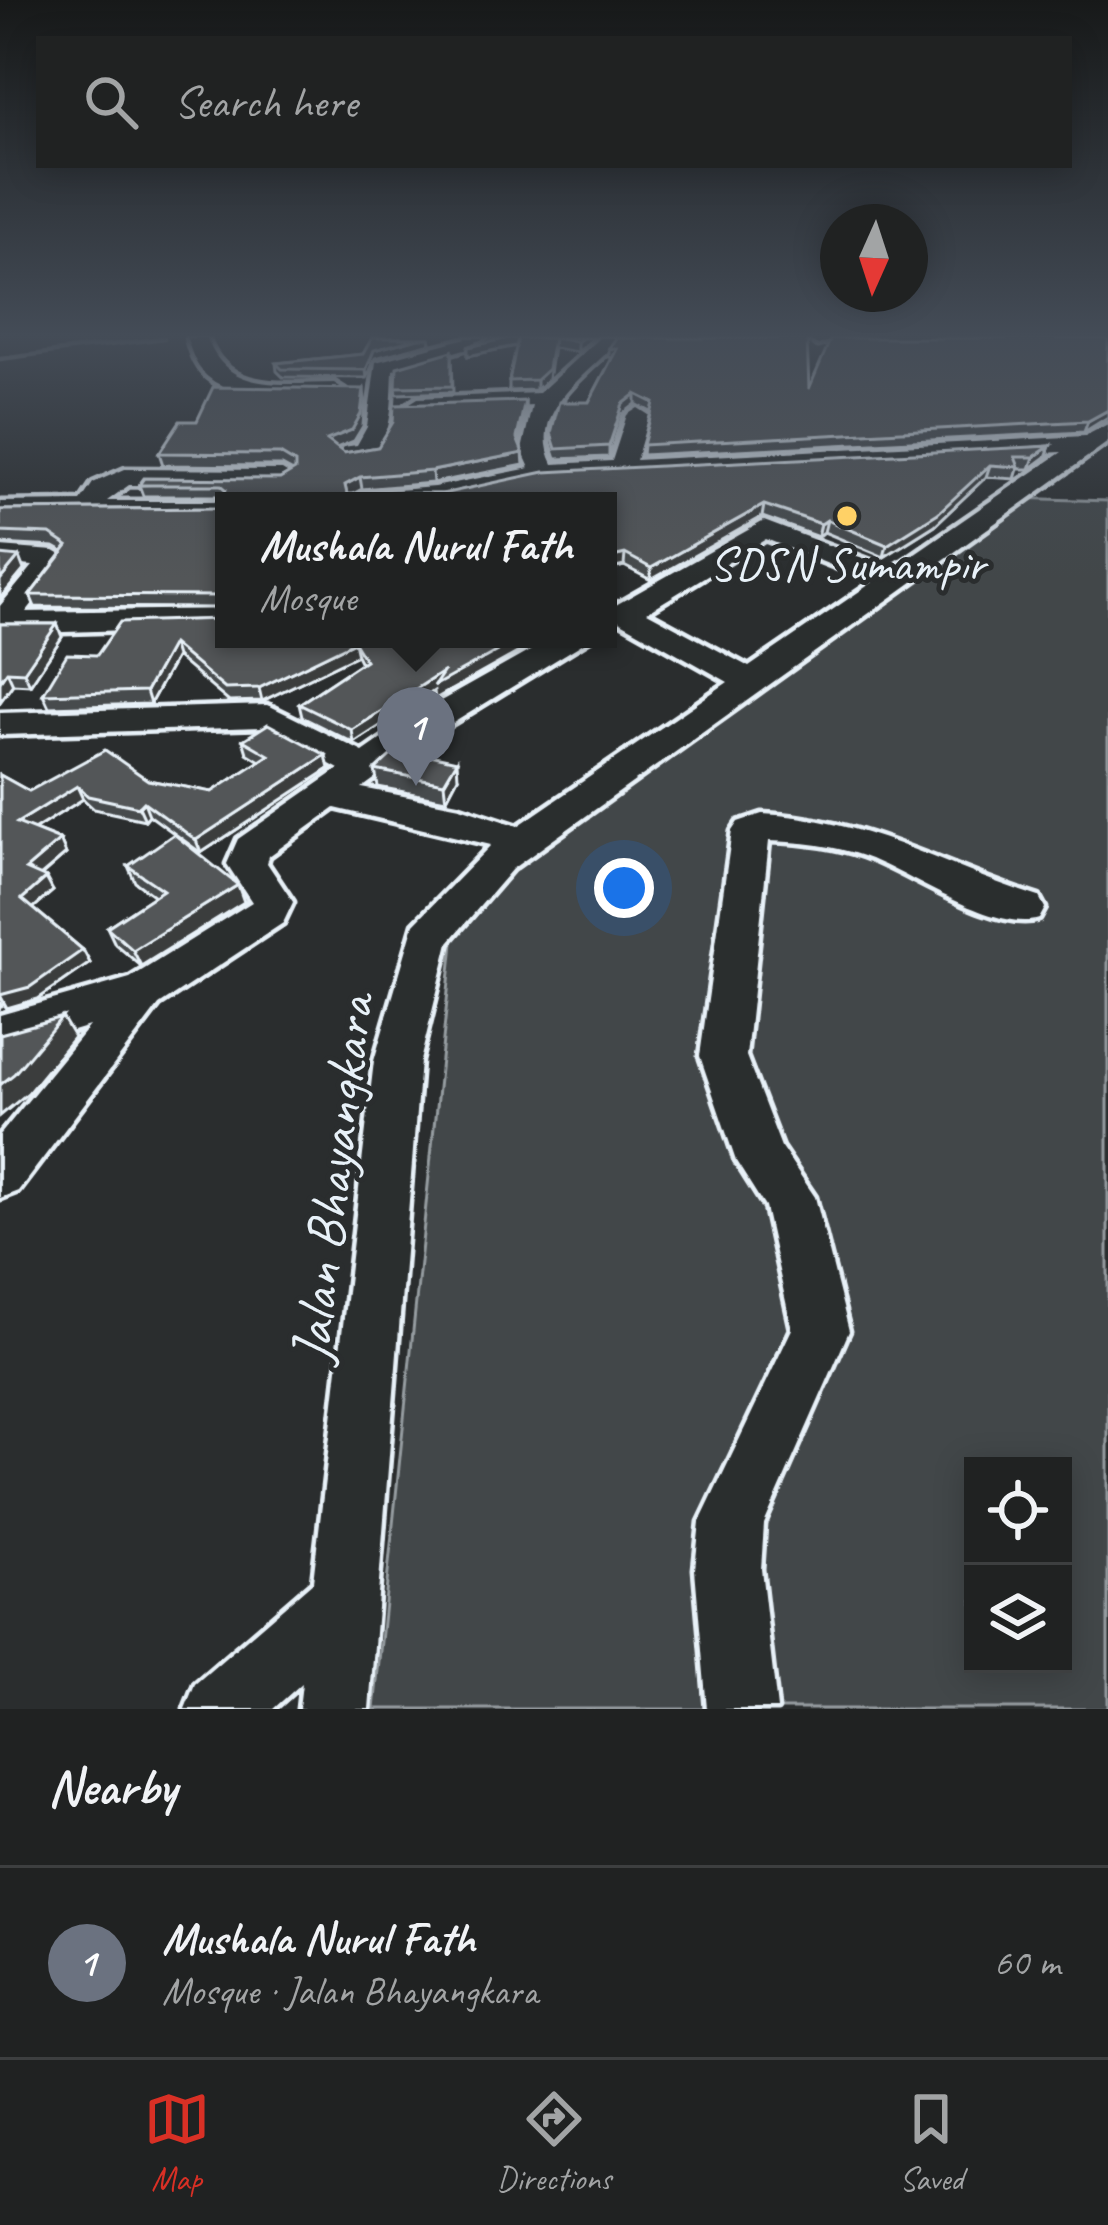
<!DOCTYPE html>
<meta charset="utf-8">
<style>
:root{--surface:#202222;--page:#282a2a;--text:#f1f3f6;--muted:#a2a4a5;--line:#3d3f40;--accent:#d93025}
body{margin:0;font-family:Caveat,sans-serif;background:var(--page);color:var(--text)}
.controls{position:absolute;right:36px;bottom:36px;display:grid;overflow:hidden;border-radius:0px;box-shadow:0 6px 30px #0003}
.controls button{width:108px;height:108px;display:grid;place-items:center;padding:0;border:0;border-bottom:3px solid var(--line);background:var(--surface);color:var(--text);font:60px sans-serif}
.compass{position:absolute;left:820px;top:204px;width:108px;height:108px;border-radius:50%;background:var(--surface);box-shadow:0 6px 30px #0003;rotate:183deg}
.you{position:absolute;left:624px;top:888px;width:42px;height:42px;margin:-30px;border:9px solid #fff;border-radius:50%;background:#1a73e8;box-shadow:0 0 0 18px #1a73e833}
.badge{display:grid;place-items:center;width:78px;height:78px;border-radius:50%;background:var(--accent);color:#fff;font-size:39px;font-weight:700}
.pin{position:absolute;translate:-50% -99px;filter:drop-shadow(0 3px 6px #0008)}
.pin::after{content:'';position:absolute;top:63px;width:42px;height:36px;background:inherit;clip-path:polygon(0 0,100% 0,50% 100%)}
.popup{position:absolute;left:215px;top:492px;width:402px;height:156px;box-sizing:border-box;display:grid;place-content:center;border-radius:0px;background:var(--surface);filter:drop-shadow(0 3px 9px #0005);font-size:39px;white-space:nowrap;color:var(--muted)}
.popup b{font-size:45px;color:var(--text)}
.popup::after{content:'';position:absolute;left:50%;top:100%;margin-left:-24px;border:24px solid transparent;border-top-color:var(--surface)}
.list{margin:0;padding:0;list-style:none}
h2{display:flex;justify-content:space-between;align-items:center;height:156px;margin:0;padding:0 48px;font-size:51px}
h2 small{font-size:39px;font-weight:400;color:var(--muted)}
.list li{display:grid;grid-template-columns:78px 1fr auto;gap:36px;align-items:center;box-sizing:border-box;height:192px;padding:0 48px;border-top:3px solid var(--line)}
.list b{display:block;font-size:45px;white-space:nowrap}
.list p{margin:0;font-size:39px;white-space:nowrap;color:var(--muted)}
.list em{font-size:39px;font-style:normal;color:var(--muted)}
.icon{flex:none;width:66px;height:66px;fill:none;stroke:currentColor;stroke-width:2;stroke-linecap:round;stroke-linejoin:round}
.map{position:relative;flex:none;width:1108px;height:1709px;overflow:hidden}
.search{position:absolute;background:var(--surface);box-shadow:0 6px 30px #0003;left:36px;right:36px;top:36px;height:132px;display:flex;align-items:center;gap:30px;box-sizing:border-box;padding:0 42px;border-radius:0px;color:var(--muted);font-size:45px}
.sheet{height:348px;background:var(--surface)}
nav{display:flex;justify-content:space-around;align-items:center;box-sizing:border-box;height:168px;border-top:3px solid var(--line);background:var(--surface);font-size:33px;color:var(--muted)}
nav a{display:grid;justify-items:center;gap:6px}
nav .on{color:var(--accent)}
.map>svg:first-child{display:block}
.green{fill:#424648;stroke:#959ca0;stroke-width:3;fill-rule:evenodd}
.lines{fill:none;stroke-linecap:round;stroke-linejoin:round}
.stream{stroke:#989fa3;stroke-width:4.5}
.minor-casing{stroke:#e8f1f8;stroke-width:9}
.minor{fill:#2a2d2e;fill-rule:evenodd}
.wall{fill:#474b4d;stroke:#e8f1f8;stroke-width:3}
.shaded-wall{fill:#3a3d3e;stroke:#e8f1f8;stroke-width:3}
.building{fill:#535759;stroke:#e8f1f8;stroke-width:3}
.poi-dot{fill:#ffd166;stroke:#2a2d2e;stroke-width:4.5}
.labels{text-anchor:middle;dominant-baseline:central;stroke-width:10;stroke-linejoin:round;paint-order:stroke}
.far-poi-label{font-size:48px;fill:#e8f1f8;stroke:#2a2d2e}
.street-label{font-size:57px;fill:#e8f1f8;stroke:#2a2d2e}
</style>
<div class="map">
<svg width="1108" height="1709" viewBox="0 0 1108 1709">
<rect width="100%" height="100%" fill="#2a2d2e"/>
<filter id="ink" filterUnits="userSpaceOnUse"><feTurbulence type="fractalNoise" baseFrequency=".00833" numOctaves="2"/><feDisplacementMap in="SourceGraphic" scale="24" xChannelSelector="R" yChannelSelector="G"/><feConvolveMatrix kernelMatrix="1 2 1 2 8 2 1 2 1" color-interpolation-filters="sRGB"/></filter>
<g filter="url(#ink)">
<path class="green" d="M 1013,498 L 1108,501 L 1108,1709 L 374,1709 L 457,904 ZM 973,1466 L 1063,1466 L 1063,1664 L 973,1664 Z"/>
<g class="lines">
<polyline class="stream" points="0,359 164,338"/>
<defs>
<g id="minor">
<path d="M 187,338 L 207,338 C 227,395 284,383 334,383 L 345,390 C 324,406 234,397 212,380 C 197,370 192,355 187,338 Z"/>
<path d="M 467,338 L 502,338 L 393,370 C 391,412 395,470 336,458 L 336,448 L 357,445 L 367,427 L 376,362 Z"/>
<path d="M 599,338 L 621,338 C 590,374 526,409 553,464 L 612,461 L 627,415 L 638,408 L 649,415 L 636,460 L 1085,436 L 1108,424 L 1108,442 L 512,869 L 449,942 L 420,1061 L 369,1709 L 299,1709 L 302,1683 L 273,1709 L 185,1709 L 195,1684 L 313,1582 L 374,1061 L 414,924 L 491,845 L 335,808 L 269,856 L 267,863 L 293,902 L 283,923 L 159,1005 L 18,1191 L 0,1198 L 0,1135 L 89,1026 L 0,1053 L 0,1015 L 130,978 L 252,902 L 227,864 L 238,839 L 339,769 L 262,727 L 0,735 L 0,713 L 268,705 L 363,752 L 416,715 L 551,639 L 590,639 L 440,731 L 362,788 L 460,807 L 518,826 L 728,682 L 614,618 L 610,612 L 614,606 L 764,521 L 892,569 L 1062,452 L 544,479 L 442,501 L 349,501 L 362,493 L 434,487 L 530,468 L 522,450 L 532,406 L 418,412 L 407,405 L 418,398 L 539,393 ZM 766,539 L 873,582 L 749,667 L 647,612 Z"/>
<polygon points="837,338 818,345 808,339 808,338"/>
<polygon points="125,469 282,470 295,478 282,486 129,485 107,501 231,501 224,501 224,515 0,518 0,502 81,501 93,483"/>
<polygon points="0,547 54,551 68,559 26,612 222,609 224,627 0,634 0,606 33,566 0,563"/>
<path d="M 762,814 C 865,818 944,867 1039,897 L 1045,908 L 1039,919 C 994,933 909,872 863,856 C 833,845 801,842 769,841 L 746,1056 L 781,1147 L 815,1197 L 849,1331 L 764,1524 L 761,1569 L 777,1709 L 707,1709 L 695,1569 L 700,1522 L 792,1329 L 765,1207 L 736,1161 L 700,1056 L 732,831 L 738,822 Z"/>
</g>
</defs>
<use href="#minor" class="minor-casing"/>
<use href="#minor" class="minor"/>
</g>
<g class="wall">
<polygon points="372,338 430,338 431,343 375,358 367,378 283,377 277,371 276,363 363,354"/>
<polygon points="489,338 593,338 577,352 553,348 548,379 536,390 509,391 509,381 517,346 468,356 468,347"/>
<polygon points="1108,338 1108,417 1084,432 642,455 643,445 651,412 636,404 623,414 609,457 556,459 551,444 551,433 589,402 612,358 609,357 609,348 809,389"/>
<polygon points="452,351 453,392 397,394 396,387"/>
<polygon points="365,400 363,426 354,441 337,448 344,453 378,447 525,401 525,412 519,442 523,453 524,465 433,483 362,489 353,494 442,494 1050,446 1046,457 1030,469 1018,469 1015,479 986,477 935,525 884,557 824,532 818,537 762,517 651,580 624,566 608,570 608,501 224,501 542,639 435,699 434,691 354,743 302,717 299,704 361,663 357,655 262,701 229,702 176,657 150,704 49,707 43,694 97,655 221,619 222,608 35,607 30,595 63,552 54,547 0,544 0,510 221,508 224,496 143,496 139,485 280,479 293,472 282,466 163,465 159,453 197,421"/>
<polygon points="0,624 57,624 62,637 30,685 13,684 0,702"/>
<polygon points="243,740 329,769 201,853 149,815 145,820 94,809 83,799 34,830 60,840 66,854 41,876 53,891 33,908 83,950 90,963 38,999 7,1008 3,1004 0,1008 0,775 29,791 148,780 212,792 260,761 247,753"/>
<polygon points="375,770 458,777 446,800 378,787"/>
<polygon points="128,866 238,885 244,902 141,966 115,944 107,927 154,896 135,882"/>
</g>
<g class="shaded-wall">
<polygon points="418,338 430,338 431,343 375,358 367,378 366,370 374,350"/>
<polygon points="508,338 519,338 519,345 468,356 468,347"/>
<polygon points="553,338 548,379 536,390 536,380"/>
<polygon points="582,338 593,338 577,352 577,342"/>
<polygon points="364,389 365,400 363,426 354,441 329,451 327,440"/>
<polygon points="636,394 636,404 623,414 609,457 609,446 623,404"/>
<polygon points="525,401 525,412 518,449 517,438"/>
<polygon points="1108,410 1108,417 1084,432 1088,421"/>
<polygon points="1050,446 1046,457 1030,469 1034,457"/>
<polygon points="523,453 524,465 433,483 432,471"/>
<polygon points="990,465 986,477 935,525 884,557 887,545"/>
<polygon points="360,477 362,489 347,497 345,485"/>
<polygon points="764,505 762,517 651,580 651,568"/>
<polygon points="827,520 824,532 818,537 821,524"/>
<polygon points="625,554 624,566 608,570 608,558"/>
<polygon points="19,557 24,570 0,599 0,580"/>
<polygon points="57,624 62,637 30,685 24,672"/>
<polygon points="519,639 542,639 435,699 434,691 354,743 352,730 444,671"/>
<polygon points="354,642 357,655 262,701 259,688"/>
<polygon points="172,644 176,657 150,704 146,691"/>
<polygon points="7,671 13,684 0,702 0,681"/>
<polygon points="326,755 329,769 201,853 196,840"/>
<polygon points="457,761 458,777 446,800 444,783"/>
<polygon points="77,786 83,799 24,836 17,823"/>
<polygon points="144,802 149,815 145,820 139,807"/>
<polygon points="60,840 66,854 33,882 26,869"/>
<polygon points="46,878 53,891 29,912 22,899"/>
<polygon points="238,885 244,902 141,966 133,950"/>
<polygon points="83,950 90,963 38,999 7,1008 0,995"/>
<polygon points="62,1017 74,1037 28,1093 0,1116 0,1085"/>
</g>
<g class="building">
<polygon points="372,338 418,338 374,350 366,370 282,369 276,363 363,354"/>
<polygon points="489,338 508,338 468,347"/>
<polygon points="518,338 553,338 548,369 536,380 509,381"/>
<polygon points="553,338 582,338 577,342"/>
<polygon points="616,338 807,338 809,389 831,338 1108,338 1108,410 1088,421 643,445 654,403 636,394 623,404 609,446 556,449 551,433 559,402 589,402 617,349 609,348"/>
<polygon points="452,351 452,386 396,387 397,367"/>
<polygon points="213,387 364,389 361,414 352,430 327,440 344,453 378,447 393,422 394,405 525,401 517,438 523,453 432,471 360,477 345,485 347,494 442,494 544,472 1050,446 1034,457 1015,457 1019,467 990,465 938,513 887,545 827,520 821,524 764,505 651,568 625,554 608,558 608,501 224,501 224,639 519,639 434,686 444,671 352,730 299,704 365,660 354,642 259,688 225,689 172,644 146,691 43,694 67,654 97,655 120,622 221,619 223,596 30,595 68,546 50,534 0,532 0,510 221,508 226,489 221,485 139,485 144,478 280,479 295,470 295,463 280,454 159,453 180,421 197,421"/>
<polygon points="0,555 19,557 0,580"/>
<polygon points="0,624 57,624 24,672 7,671 0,681"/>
<polygon points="268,724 326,755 196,840 144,802 139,807 88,796 77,786 17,823 60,840 26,869 46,878 22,899 83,950 30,987 0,995 0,775 29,791 105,750 148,780 212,792 269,755 243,740"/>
<polygon points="399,748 457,761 444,783 375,770"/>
<polygon points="174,834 238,885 133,950 107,927 163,890 128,866"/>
<polygon points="62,1017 14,1074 0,1085 0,1034"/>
</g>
</g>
<linearGradient id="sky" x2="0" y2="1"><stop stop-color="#171919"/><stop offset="0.58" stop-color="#444c57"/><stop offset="1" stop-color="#444c57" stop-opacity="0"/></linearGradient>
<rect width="1108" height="578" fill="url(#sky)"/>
<circle class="poi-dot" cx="847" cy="516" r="12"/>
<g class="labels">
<g class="far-poi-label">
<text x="847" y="564">SDSN Sumampir</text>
</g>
<g class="street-label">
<text transform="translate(332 1179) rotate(-83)">Jalan Bhayangkara</text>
</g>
</g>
</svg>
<div class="controls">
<button><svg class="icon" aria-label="locate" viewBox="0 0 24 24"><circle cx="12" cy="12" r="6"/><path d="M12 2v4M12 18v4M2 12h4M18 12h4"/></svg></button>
<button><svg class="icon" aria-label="layers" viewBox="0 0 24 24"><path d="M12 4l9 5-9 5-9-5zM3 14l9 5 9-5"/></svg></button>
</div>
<svg class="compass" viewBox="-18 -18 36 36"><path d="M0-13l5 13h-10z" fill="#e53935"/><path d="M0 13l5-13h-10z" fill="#a2a4a5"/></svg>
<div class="you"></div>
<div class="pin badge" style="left:416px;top:786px;background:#6b7280">1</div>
<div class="popup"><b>Mushala Nurul Fath</b>Mosque</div>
<div class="search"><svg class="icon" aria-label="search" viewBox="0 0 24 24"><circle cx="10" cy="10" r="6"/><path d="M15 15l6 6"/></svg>Search here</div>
</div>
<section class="sheet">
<h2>Nearby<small></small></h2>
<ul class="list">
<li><span class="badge" style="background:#6b7280">1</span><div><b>Mushala Nurul Fath</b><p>Mosque · Jalan Bhayangkara</p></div><em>60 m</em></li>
</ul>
</section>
<nav>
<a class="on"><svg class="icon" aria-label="map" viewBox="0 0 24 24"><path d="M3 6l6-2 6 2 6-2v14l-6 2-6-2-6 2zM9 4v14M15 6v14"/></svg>Map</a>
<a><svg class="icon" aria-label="directions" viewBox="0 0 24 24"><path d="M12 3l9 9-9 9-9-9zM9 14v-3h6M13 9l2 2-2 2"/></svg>Directions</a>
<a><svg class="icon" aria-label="saved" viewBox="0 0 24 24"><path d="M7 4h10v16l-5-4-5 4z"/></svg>Saved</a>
</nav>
